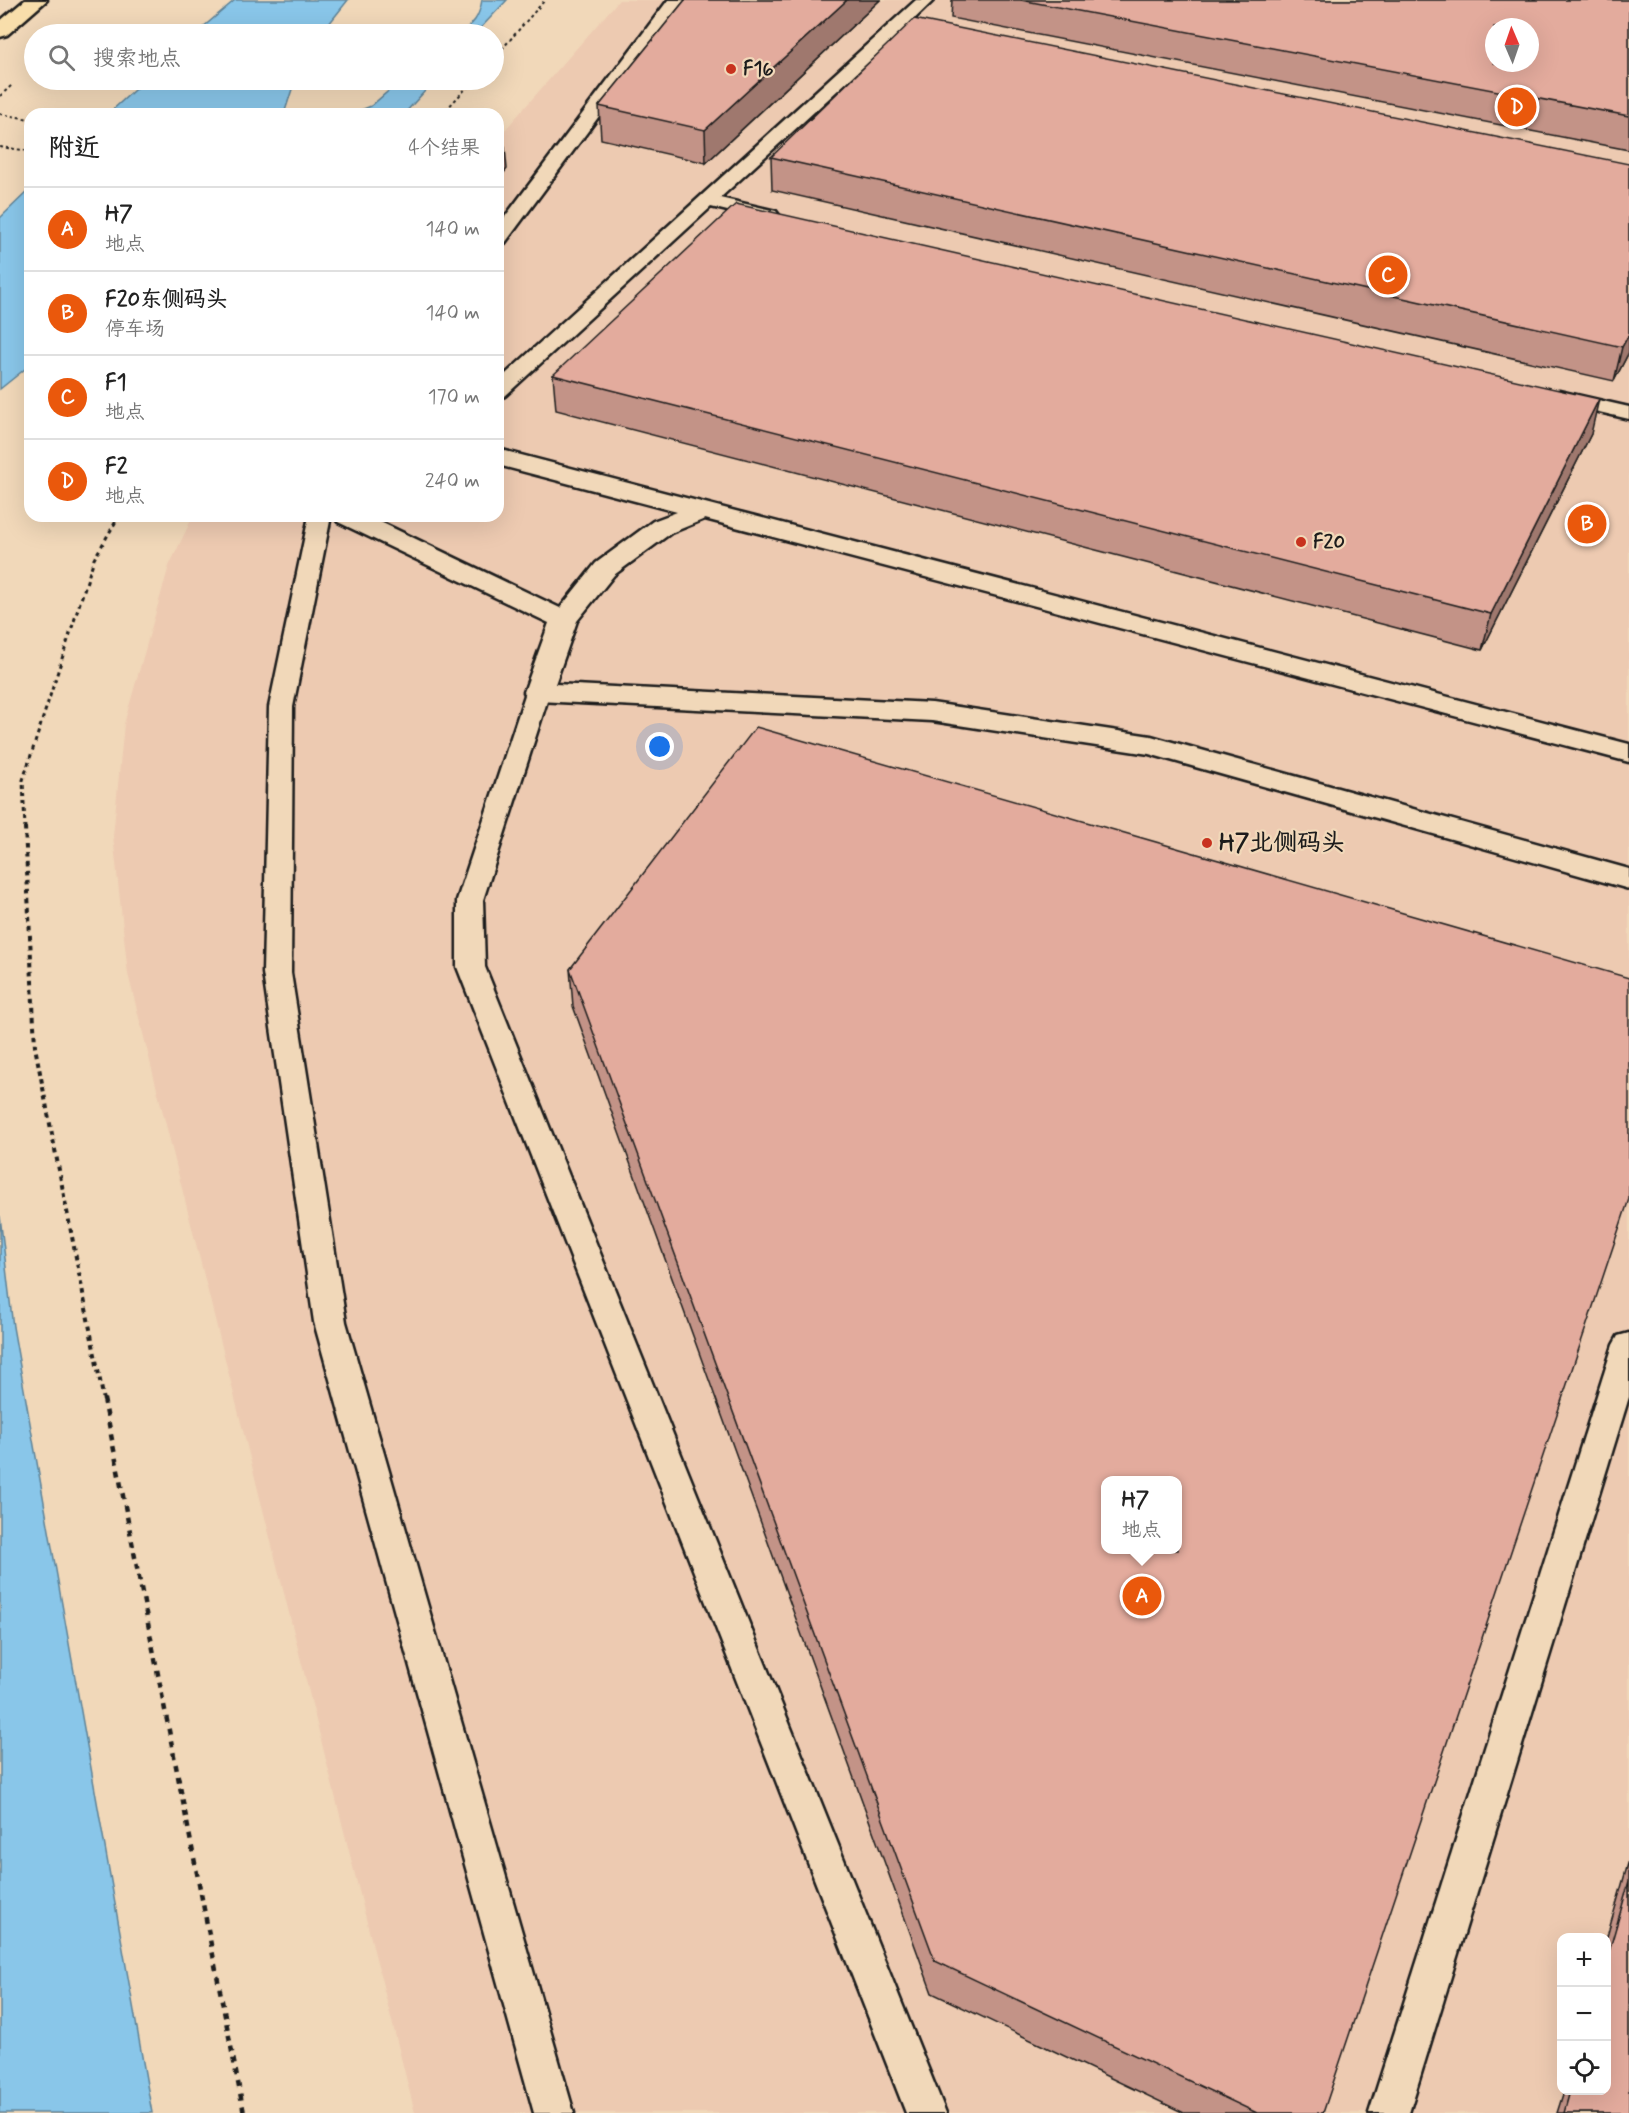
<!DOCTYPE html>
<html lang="zh">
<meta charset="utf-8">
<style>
:root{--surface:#fff;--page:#f2f2f2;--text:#222;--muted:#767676;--line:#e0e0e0;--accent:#ea580c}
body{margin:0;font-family:Mynerve,"LXGW WenKai TC",sans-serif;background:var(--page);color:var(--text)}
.controls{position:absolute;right:18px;bottom:18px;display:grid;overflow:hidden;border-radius:12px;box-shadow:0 6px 24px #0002}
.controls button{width:54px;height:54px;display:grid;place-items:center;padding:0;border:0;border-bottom:2px solid var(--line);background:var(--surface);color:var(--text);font:30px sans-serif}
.compass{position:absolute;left:1485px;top:18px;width:54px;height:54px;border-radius:50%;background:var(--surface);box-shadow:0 6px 24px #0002;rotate:358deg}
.you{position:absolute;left:660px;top:747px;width:21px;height:21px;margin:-15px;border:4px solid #fff;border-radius:50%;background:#1a73e8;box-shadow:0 0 0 9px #1a73e833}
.badge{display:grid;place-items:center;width:39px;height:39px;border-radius:50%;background:var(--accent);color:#fff;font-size:20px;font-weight:700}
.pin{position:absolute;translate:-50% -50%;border:3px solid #fff;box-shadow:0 2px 6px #0006}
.popup{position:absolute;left:1101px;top:1476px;width:81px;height:78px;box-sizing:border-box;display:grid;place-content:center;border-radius:12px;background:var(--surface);filter:drop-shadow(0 2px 4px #0005);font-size:20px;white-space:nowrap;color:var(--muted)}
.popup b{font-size:22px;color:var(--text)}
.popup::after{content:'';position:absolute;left:50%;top:100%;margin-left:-12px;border:12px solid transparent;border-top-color:var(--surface)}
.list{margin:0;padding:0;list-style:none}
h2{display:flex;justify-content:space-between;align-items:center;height:78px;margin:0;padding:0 24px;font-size:26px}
h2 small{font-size:20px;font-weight:400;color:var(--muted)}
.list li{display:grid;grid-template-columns:39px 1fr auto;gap:18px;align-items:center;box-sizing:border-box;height:84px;padding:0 24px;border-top:2px solid var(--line)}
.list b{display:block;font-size:22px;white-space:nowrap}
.list p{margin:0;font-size:20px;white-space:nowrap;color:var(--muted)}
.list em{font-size:20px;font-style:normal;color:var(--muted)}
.icon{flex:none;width:33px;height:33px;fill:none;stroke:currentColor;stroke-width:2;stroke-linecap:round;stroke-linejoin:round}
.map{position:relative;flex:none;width:1629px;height:2113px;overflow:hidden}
.search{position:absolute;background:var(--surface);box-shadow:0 6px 24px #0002;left:24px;top:24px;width:480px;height:66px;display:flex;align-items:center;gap:15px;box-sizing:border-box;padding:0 21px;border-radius:33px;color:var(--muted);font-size:22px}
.panel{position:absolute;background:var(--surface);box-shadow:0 6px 24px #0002;left:24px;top:108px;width:480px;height:414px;border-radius:18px}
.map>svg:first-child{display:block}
.built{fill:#edcab1;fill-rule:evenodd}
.water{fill:#89c6e9;stroke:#5d8297;stroke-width:1.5}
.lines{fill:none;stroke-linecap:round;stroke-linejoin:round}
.lane-casing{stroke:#1c1c1c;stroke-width:5}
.secondary-casing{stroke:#1c1c1c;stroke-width:5}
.primary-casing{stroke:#1c1c1c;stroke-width:5}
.path-far3{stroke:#1c1c1c;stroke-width:2;stroke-dasharray:3 3;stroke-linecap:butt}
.path-far2{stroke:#1c1c1c;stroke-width:3;stroke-dasharray:4 4;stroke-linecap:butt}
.path-far1{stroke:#1c1c1c;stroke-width:4;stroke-dasharray:4.5 4.5;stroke-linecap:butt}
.path{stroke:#1c1c1c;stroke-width:4.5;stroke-dasharray:6 6;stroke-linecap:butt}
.lane{fill:#f1d8b9;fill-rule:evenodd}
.secondary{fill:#f1d8b9;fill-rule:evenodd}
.primary{fill:#f8deab;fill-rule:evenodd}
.wall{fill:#c39387;stroke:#1c1c1c;stroke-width:1.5}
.shaded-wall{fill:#9f786e;stroke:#1c1c1c;stroke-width:1.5}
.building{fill:#e3ab9d;stroke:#1c1c1c;stroke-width:1.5;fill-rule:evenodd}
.poi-dot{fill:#c8321e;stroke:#f1d8b9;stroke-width:2}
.labels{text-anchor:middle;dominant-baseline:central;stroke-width:4.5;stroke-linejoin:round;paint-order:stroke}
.far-poi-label{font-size:20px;font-weight:bold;fill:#1c1c1c;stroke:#f1d8b9;text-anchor:start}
.poi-label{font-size:24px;font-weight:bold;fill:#1c1c1c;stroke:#f1d8b9;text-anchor:start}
</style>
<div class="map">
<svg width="1629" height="2113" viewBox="0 0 1629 2113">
<rect width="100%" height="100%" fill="#f1d8b9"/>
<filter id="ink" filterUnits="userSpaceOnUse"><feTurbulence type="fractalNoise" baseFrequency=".0167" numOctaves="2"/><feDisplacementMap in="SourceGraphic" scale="12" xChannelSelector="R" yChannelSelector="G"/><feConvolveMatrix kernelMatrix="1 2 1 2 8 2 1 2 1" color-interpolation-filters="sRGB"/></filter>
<g filter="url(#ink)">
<path class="built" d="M 619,0 L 1629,0 L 1629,2113 L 415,2113 L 128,974 L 113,836 L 124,724 L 169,566 L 193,516 L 498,516 L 498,138 ZM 1494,27 L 1530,27 L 1530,63 L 1494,63 ZM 1106,1480 L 1178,1480 L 1178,1550 L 1106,1550 ZM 1562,1938 L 1606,1938 L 1606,2090 L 1562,2090 Z"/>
<g class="water">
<polygon points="235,0 348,0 321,34 195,34"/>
<path d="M 482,0 L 507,0 L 475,34 L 458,34 C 474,24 479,18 482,0 Z"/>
<polygon points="145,80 295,80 284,114 108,114"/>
<polygon points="401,80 435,80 404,114 351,114 371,106"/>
<polygon points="30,189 30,365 0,389 0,218"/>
<polygon points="0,1216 13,1327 152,2113 0,2113"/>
</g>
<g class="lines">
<defs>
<g id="lane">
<polygon points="668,0 685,0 505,243 498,245 498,226"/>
<polygon points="916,0 934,0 907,26 945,34 948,38 945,42 939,43 898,35 720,198 776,211 779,215 776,219 769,221 711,207 505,396 498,398 498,381"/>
<polygon points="1559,391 1629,407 1629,419 1552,401 1548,397 1552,393"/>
<polygon points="309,516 331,516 293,707 291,973 346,1322 574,2113 534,2113 314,1322 263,973 269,707"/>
<polygon points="538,685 547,687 550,692 483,900 485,967 946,2113 906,2113 457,967 457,900 526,692 529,687"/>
<polygon points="1629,1333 1629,1397 1409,2113 1369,2113 1613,1345 1618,1336"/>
</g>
<polygon id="secondary" points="498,449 1629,744 1629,762 705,519 671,533 614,575 577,621 555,684 932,703 1151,736 1629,869 1629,889 1149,754 932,721 538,701 528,698 524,692 549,623 338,522 334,516 368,516 560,608 596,563 653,521 677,512 498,465"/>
<polygon id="primary" points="25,0 47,0 7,35 0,37 0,21"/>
</defs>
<use href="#lane" class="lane-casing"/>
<use href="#secondary" class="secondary-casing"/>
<use href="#primary" class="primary-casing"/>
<g class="path-far3">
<polyline points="494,58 545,0"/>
<polyline points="0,96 12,85"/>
<polyline points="0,114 30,119"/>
<polyline points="442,114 474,80"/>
<polyline points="0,147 30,151"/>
</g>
<polyline class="path-far2" points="25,829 23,780 94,559 119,516"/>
<polyline class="path-far1" points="25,827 35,1047 104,1401"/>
<polyline class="path" points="104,1399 244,2113"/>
<use href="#lane" class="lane"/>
<use href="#secondary" class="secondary"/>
<use href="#primary" class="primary"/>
</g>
<g class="wall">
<polygon points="685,0 880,0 706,163 601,139 599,106"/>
<polygon points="952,0 1629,0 1629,150 951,18"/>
<polygon points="771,157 1629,164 1629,352 1614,381 772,190"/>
<polygon points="553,375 1591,434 1482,650 556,410"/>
<polygon points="570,969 1323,2113 1184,2113 932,1993 573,1006"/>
<polygon points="1629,1860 1629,2113 1557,2113 1564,2091 1606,2091 1606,1940"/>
</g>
<g class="shaded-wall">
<polygon points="847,0 880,0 706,163 705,130"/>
<polygon points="505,147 507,169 498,180 498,155"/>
<polygon points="1629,334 1629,352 1614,381 1622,347"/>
<polygon points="1599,399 1591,434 1482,650 1491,614"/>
</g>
<g class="building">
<polygon points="685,0 847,0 705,130 599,106"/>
<path d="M 1021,0 L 1629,0 L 1629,116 ZM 1494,27 L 1530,27 L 1530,63 L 1494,63 Z"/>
<polygon points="914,19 1629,164 1629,334 1622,347 771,157"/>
<polygon points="498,146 505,147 498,155"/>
<polygon points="736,204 1599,399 1491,614 553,375"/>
<path d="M 756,727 L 1629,978 L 1629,1199 L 1323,2113 L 1257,2113 L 935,1961 L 570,969 ZM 1106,1480 L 1178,1480 L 1178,1550 L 1106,1550 Z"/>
<polygon points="1629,1882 1629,2113 1564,2113 1570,2091 1606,2091 1606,1962"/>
</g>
</g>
<g class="poi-dot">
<circle cx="731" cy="69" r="6"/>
<circle cx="1301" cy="542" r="6"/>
<circle cx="1207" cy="843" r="6"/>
</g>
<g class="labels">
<g class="far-poi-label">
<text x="743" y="69">F16</text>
<text x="1313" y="542">F20</text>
</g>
<g class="poi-label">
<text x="1219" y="843">H7北侧码头</text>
</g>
</g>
</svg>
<div class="controls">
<button>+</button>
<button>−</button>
<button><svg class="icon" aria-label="locate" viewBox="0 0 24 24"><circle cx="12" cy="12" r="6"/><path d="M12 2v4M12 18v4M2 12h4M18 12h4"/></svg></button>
</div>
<svg class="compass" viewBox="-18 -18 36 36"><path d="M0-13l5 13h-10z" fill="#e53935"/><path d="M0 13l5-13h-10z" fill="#767676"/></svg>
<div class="you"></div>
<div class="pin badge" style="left:1142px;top:1596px">A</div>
<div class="popup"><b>H7</b>地点</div>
<div class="pin badge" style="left:1587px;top:524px">B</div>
<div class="pin badge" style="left:1388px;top:275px">C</div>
<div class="pin badge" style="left:1517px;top:107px">D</div>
<div class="search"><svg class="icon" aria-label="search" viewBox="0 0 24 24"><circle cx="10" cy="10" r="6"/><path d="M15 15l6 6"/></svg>搜索地点</div>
<section class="panel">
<h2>附近<small>4个结果</small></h2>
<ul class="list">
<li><span class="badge">A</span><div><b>H7</b><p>地点</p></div><em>140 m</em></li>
<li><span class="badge">B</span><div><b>F20东侧码头</b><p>停车场</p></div><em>140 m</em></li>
<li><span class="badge">C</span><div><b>F1</b><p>地点</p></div><em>170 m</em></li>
<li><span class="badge">D</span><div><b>F2</b><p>地点</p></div><em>240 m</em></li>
</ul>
</section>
</div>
